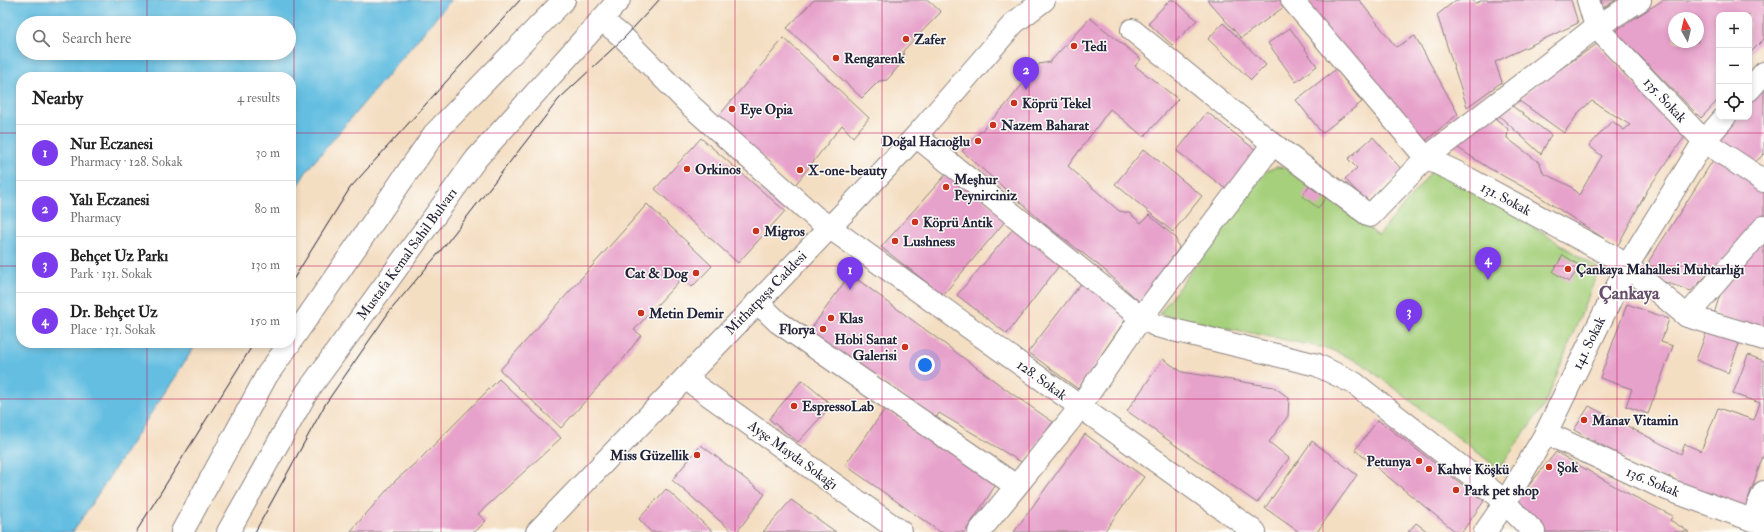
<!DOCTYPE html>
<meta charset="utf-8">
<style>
:root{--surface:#fff;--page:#f2f2f2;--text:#222;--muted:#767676;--line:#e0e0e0;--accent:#7c3aed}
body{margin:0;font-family:"IM FELL Double Pica",serif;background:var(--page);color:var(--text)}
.controls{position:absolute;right:12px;top:12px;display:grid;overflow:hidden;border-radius:8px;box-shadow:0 2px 6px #0003}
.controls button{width:36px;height:36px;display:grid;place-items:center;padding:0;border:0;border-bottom:1px solid var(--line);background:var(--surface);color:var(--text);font:20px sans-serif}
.compass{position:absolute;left:1668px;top:12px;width:36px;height:36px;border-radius:50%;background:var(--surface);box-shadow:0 2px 6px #0003;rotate:352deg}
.you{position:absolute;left:925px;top:365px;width:14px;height:14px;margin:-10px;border:3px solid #fff;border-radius:50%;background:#1a73e8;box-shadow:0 0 0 6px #1a73e833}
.badge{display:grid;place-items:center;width:26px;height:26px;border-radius:50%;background:var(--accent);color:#fff;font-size:13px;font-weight:700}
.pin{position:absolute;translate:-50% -33px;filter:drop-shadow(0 1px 2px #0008)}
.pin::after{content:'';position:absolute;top:21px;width:14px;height:12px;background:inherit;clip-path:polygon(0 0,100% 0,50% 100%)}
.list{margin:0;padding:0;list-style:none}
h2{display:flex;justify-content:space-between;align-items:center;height:52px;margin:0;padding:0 16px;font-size:17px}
h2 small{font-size:13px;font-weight:400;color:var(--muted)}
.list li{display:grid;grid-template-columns:26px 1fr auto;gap:12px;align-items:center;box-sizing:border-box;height:56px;padding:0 16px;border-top:1px solid var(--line)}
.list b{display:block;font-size:15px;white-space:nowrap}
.list p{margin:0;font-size:13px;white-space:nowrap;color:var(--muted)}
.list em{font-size:13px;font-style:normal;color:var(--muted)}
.icon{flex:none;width:22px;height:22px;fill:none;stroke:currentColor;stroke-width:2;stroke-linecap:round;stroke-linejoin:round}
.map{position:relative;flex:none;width:1764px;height:532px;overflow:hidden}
.search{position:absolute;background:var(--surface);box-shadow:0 2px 6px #0003;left:16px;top:16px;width:280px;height:44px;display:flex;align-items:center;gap:10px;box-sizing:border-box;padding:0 14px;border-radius:22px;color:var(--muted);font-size:15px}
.panel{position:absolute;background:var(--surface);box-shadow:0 2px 6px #0003;left:16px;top:72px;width:280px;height:276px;border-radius:16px}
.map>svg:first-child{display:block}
.green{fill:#a6d07c;stroke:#64795c}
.water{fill:#63bee1;stroke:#42708e;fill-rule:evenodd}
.building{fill:#e7a2cb;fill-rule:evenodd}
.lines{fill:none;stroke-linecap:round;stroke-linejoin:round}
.minor-casing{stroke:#8b807e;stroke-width:24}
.major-casing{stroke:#8b807e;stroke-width:24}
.minor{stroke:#fff;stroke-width:22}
.major{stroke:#fff;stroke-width:22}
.tram{stroke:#22223b;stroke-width:1}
.grid{fill:none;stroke:#c2185b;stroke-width:1;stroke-opacity:0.55}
.poi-dot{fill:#c8321e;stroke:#fdfcf7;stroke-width:1.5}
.labels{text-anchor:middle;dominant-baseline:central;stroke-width:3;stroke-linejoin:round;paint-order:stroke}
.poi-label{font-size:14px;font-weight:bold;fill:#22223b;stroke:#fdfcf7;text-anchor:start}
.street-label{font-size:14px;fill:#22223b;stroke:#fdfcf7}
.district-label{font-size:18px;font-weight:bold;fill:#674f6d;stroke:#fdfcf7}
</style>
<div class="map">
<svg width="1764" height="532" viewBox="0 0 1764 532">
<rect width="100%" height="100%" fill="#fdfcf7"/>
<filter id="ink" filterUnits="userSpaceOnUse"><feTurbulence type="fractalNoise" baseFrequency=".025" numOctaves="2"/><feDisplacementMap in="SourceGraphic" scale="8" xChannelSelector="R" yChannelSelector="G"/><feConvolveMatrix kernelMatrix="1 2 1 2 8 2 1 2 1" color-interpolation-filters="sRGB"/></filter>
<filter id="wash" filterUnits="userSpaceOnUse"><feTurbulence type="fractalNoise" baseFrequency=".012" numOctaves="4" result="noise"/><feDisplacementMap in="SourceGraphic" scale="16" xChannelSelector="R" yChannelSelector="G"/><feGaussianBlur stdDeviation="0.9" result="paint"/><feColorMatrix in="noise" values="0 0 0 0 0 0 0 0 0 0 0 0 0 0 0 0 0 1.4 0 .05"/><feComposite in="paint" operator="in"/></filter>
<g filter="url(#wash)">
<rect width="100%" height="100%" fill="#f4dec2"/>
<polygon class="green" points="1276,167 1285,168 1379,235 1432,171 1442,169 1599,269 1545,404 1499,469 1360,362 1329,349 1159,314 1266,171"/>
<path class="water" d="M 0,0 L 451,0 L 308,169 L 291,196 L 291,77 L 21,77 L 21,343 L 197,343 L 73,532 L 0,532 ZM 23,23 L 289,23 L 289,53 L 23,53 Z"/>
<g id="blocks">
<g class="building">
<polygon points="814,0 928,0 941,12 903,51 904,60 887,80 879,81 862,98 787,28"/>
<polygon points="1170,0 1174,0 1197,20 1172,45 1148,23"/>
<polygon points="1207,0 1285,0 1288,4 1241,38"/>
<polygon points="1300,0 1359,0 1396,47 1415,36 1458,114 1419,146"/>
<polygon points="1456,0 1472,0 1476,3 1483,0 1571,0 1578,23 1495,62 1502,82 1467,107 1437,15"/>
<polygon points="1601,0 1616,0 1603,8"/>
<path d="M 1663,0 L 1764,0 L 1764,39 L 1749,54 L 1749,15 L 1719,15 L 1719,99 L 1701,118 L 1615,31 ZM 1674,18 L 1698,18 L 1698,42 L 1674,42 Z"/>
<polygon points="1090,18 1141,59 1135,66 1178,99 1144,137 1110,109 1068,166 1119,211 1129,213 1141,223 1149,215 1175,237 1179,248 1140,302 1102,268 1046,225 962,151 1004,107 1039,64 1050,62"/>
<polygon points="1223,23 1266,65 1251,80 1208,39"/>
<polygon points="1290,28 1317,66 1296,82 1268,43"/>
<polygon points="784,38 869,118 853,137 842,125 795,185 717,118"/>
<polygon points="1597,44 1630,79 1688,132 1648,189 1617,247 1534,193 1487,167 1449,142 1490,114 1508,129 1507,138 1540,163 1543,173 1570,186 1579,195 1602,156 1589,146 1612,121 1624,130 1630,125 1592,101 1580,111 1564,133 1518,100 1544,80"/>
<polygon points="1336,69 1362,102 1322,133 1296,100"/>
<polygon points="1764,86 1764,154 1751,166 1717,139 1737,117 1749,117 1749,104"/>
<polygon points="1507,102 1551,135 1541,154 1495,112"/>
<polygon points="1207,112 1262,155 1232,194 1177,151"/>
<polygon points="1373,137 1402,170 1367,202 1345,179 1357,168 1348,159"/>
<polygon points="701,138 785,211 738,263 655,189"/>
<polygon points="1144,149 1202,196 1173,232 1115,184"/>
<polygon points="1717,154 1764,188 1764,218 1691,291 1653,278 1649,261"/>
<polygon points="950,170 1007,219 943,295 881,247"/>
<polygon points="1309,186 1326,198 1318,208 1302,196"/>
<polygon points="647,204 712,266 692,287 681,279 634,330 641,335 624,358 561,428 500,370"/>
<polygon points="1019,222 1062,262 1007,334 957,295"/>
<polygon points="1764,238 1764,331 1714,314 1724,281"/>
<polygon points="1563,255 1580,266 1569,282 1553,272"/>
<polygon points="850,274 1011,393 1053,422 1023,463 939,413 936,418 809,332"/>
<polygon points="1083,281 1128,316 1078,389 1028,352"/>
<polygon points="1627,304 1669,319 1661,342 1673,346 1648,414 1626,406 1632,389 1600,378"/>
<polygon points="1707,331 1739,344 1728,373 1696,360"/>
<polygon points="1748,355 1764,361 1764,453 1745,508 1682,490 1671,476 1663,479 1574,430 1589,406 1681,454 1685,444 1701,451 1718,408 1754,420 1760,403 1733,394"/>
<polygon points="1163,359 1182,372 1274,387 1289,398 1288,416 1269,442 1289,458 1257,503 1127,411"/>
<polygon points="499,379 561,438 478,514 486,521 475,532 350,532 395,481 420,459"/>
<polygon points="802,380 832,405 798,442 769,419"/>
<polygon points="885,409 997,483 965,532 940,532 845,465"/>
<polygon points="1378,420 1484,501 1462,532 1456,532 1355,450"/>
<polygon points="1085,434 1144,477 1104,532 1014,532"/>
<polygon points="1312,441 1357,475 1317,532 1299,532 1265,508"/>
<polygon points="701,445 765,494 737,532 733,532 672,480"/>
<polygon points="1556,452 1623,491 1673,516 1670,520 1689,532 1542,532 1513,505"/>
<polygon points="666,489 713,532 651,532 639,519"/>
<polygon points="791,500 836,532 763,532"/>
<polygon points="1416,523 1428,532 1408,532"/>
</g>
</g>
</g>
<g filter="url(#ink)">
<use href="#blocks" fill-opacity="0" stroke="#8b807e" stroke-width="1"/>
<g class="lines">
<defs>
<g id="minor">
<polyline points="1292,0 1426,158 1456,172 1612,256 1627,266 1687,316 1764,339"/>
<polyline points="1588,0 1596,27 1704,141 1764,181"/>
<polyline points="1132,30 1273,144 1370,216 1426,158 1596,27 1640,0"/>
<polyline points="1749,90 1764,73"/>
<polyline points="916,136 1141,318 1157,326 1317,365 1354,383 1497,495 1534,532"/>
<polyline points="829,227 1255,532"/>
<polyline points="757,302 778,322 1016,486"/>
<polyline points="1687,316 1764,227"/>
<polyline points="685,378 901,532"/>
<polyline points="1546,433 1664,488 1752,520 1764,522"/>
<polyline points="1752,520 1764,492"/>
<polyline points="979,532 1071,419 1141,318 1273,144"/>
<polyline points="1485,532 1505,503 1546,433 1627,266 1704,141 1725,117"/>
</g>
<g id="major">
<polyline points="602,20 624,38 691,106 815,217 829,227"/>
<polyline points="291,341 434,134 564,0"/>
<polyline points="182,532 267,375 290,343"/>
<polyline points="228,532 307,392 476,159 619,0"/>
<polyline points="537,532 858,198 916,136 1014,23 1044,0"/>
</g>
</defs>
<use href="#minor" class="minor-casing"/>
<use href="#major" class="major-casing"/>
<use href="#minor" class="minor"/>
<use href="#major" class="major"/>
<g class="tram">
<polyline points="291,283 350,188 520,0"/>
<polyline points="136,532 254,343"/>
<polyline points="255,532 326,403 389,312 438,254 559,99 624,38 659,0"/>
</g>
</g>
</g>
<path class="grid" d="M 147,0 L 147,23M 294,0 L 294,532M 441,0 L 441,532M 588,0 L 588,532M 735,0 L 735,532M 882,0 L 882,532M 1029,0 L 1029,532M 1176,0 L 1176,532M 1323,0 L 1323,532M 1470,0 L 1470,532M 1617,0 L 1617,532M 147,53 L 147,77M 0,133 L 21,133M 291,133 L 1764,133M 0,266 L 21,266M 291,266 L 1764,266M 147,343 L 147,532M 0,399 L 1764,399"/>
<g class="poi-dot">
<circle cx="906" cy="39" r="4"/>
<circle cx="1074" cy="46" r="4"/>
<circle cx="836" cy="58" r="4"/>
<circle cx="1014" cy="103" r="4"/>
<circle cx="732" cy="109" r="4"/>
<circle cx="993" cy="125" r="4"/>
<circle cx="978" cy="141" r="4"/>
<circle cx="687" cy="169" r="4"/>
<circle cx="800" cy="170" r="4"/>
<circle cx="946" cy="187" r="4"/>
<circle cx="915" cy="222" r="4"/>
<circle cx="756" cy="231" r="4"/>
<circle cx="895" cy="241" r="4"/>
<circle cx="1568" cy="269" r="4"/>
<circle cx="696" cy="273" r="4"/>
<circle cx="641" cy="313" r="4"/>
<circle cx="831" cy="318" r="4"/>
<circle cx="823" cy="329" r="4"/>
<circle cx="905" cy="347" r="4"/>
<circle cx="794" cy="406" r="4"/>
<circle cx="1584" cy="420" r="4"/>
<circle cx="697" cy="455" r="4"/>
<circle cx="1419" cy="461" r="4"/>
<circle cx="1549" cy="467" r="4"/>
<circle cx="1429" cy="469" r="4"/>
<circle cx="1456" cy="490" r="4"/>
</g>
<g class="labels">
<g class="poi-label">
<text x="914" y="39">Zafer</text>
<text x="1082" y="46">Tedi</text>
<text x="844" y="58">Rengarenk</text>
<text x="1022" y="103">Köprü Tekel</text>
<text x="740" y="109">Eye Opia</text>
<text x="1001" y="125">Nazem Baharat</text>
<text x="970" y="141" text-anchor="end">Doğal Hacıoğlu</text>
<text x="695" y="169">Orkinos</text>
<text x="808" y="170">X-one-beauty</text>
<text x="954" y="179">Meşhur<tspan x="954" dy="16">Peynirciniz</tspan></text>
<text x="923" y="222">Köprü Antik</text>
<text x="764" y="231">Migros</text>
<text x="903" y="241">Lushness</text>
<text x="1576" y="269">Çankaya Mahallesi Muhtarlığı</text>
<text x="688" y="273" text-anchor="end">Cat &amp; Dog</text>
<text x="649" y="313">Metin Demir</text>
<text x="839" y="318">Klas</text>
<text x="815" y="329" text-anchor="end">Florya</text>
<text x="897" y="339" text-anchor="end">Hobi Sanat<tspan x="897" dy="16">Galerisi</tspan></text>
<text x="802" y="406">EspressoLab</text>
<text x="1592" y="420">Manav Vitamin</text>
<text x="689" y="455" text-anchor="end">Miss Güzellik</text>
<text x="1411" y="461" text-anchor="end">Petunya</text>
<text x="1557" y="467">Şok</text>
<text x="1437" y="469">Kahve Köşkü</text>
<text x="1464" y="490">Park pet shop</text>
</g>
<g class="street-label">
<text transform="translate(1665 100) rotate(47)">135. Sokak</text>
<text transform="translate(1506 199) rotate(28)">131. Sokak</text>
<text transform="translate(407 254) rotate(-54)">Mustafa Kemal Sahil Bulvarı</text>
<text transform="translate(766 293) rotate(-46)">Mithatpaşa Caddesi</text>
<text transform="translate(1589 343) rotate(-64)">141. Sokak</text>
<text transform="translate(1042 380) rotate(36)">128. Sokak</text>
<text transform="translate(793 455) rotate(36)">Ayşe Mayda Sokağı</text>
<text transform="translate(1653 482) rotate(23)">136. Sokak</text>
</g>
<g class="district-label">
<text x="1629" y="293">Çankaya</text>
</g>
</g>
</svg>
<div class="controls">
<button>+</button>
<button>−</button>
<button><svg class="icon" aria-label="locate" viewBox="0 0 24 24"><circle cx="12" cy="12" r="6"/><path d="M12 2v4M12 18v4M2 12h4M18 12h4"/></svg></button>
</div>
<svg class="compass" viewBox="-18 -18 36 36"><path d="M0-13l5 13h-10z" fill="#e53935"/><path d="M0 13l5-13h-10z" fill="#767676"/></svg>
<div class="you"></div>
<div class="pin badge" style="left:850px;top:290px">1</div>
<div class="pin badge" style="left:1026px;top:90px">2</div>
<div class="pin badge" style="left:1409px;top:332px">3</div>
<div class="pin badge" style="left:1488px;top:280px">4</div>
<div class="search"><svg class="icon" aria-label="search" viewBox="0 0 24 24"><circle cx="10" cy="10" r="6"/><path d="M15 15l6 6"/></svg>Search here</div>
<section class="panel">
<h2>Nearby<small>4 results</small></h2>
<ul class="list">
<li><span class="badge">1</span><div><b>Nur Eczanesi</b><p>Pharmacy · 128. Sokak</p></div><em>30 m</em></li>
<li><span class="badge">2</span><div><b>Yalı Eczanesi</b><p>Pharmacy</p></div><em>80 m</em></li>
<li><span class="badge">3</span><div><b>Behçet Uz Parkı</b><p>Park · 131. Sokak</p></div><em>130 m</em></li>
<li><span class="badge">4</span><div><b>Dr. Behçet Uz</b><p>Place · 131. Sokak</p></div><em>150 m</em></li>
</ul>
</section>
</div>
